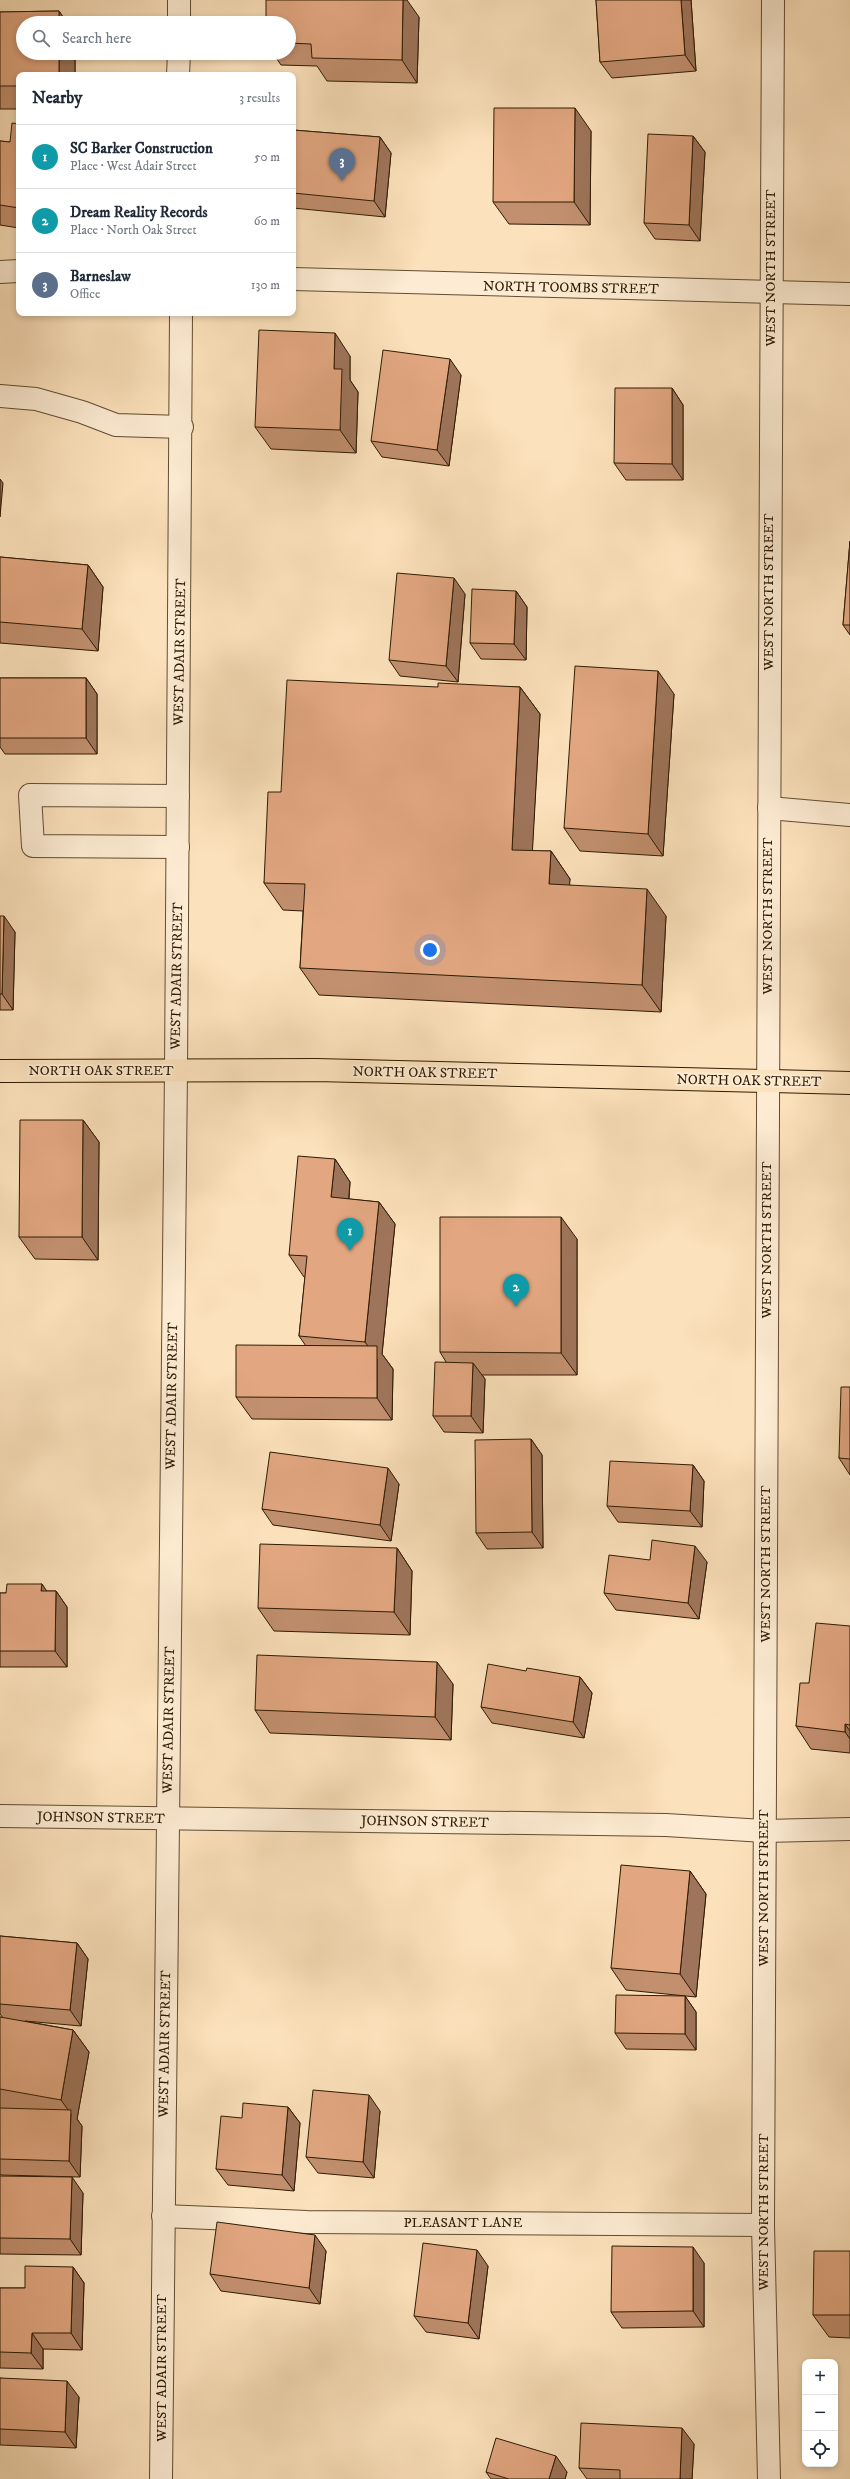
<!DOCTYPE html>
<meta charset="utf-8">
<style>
:root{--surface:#fff;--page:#f2f2f3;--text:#1f2937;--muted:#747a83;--line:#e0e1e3;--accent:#8f2418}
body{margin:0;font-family:"IM FELL DW Pica",serif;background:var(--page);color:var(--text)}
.controls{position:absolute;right:12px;bottom:12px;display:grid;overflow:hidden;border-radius:8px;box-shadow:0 2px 6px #0003}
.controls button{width:36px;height:36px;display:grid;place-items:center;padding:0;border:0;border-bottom:1px solid var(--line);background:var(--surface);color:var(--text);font:20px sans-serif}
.you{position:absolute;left:430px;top:950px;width:14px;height:14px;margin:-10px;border:3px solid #fff;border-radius:50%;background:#1a73e8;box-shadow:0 0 0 6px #1a73e833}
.badge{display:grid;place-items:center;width:26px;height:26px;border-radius:50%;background:var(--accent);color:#fff;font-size:13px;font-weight:700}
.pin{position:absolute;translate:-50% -33px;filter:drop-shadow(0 1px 2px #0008)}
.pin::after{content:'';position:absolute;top:21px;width:14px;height:12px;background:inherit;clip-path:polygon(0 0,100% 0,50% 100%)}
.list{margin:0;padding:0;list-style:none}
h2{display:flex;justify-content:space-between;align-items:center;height:52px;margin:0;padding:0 16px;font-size:17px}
h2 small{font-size:13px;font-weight:400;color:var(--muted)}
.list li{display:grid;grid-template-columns:26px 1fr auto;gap:12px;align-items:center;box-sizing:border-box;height:64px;padding:0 16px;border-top:1px solid var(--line)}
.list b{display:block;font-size:15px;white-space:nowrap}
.list p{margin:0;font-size:13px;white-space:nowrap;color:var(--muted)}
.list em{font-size:13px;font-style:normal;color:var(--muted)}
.icon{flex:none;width:22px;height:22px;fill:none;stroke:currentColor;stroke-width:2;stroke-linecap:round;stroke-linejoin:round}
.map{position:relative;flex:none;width:850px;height:2479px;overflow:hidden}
.search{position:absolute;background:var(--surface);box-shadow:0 2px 6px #0003;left:16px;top:16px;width:280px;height:44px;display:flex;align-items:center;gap:10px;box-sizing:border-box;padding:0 14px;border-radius:22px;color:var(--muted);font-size:15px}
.panel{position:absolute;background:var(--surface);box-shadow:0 2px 6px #0003;left:16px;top:72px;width:280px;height:244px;border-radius:8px}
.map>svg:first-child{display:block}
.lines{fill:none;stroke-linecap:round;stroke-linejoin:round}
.minor-casing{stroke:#624c31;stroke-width:24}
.major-casing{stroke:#2e1a03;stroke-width:24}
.minor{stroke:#fdecd3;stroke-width:22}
.major{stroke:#fce2bc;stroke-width:22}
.wall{fill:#c2906f;stroke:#2e1a03}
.shaded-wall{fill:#9e755a;stroke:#2e1a03}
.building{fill:#e2a781;stroke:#2e1a03}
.labels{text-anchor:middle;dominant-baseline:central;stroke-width:4;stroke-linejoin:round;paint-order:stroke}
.street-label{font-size:14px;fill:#2e1a03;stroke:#fdecd3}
</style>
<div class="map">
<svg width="850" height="2479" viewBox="0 0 850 2479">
<rect width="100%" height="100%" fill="#fce2bc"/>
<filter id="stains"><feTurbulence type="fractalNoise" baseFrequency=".005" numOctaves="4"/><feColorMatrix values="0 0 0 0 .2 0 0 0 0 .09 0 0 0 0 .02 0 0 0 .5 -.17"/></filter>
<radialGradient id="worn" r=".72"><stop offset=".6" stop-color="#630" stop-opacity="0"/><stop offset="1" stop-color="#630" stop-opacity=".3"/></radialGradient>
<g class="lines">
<defs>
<g id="minor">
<polyline points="179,23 179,0"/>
<polyline points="178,75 179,53"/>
<polyline points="0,272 19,271"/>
<polyline points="293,279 850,294"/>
<polyline points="0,396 36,399 82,412 116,425 182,427"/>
<polyline points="769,808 850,815"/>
<polyline points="178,847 33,846 30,795 178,796"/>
<polyline points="0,1816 666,1825 765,1831 850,1829"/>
<polyline points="163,2216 307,2222 763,2225"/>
<polyline points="161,2479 176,1071 181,313"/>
<polyline points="769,2479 763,2225 773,0"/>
</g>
<polyline id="major" points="0,1071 316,1070 850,1083"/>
</defs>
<use href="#minor" class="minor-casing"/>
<use href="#major" class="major-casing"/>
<use href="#minor" class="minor"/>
<use href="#major" class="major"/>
</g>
<g class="wall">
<polygon points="596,0 691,0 696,71 612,78 600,62"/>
<polygon points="59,11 67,23 23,23 23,53 75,53 75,75 19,75 19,109 0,109 0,12"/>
<polygon points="419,17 417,83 327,81 317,66 281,65 273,53 289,53 289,23"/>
<polygon points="19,124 19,228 0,225 0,141 10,142"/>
<polygon points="293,130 380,137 391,153 385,217 293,208"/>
<polygon points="591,131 590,225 509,224 493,202"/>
<polygon points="693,136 705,152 700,241 655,239 644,223"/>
<polygon points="350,356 350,380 358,392 356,453 271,449 255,427"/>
<polygon points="461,375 449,466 382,457 371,441"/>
<polygon points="672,388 683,405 683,480 626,480 614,463"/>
<polygon points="850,541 850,635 843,625"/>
<polygon points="0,557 88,565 103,587 98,651 0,643"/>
<polygon points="516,591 527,607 526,660 481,659 470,643"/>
<polygon points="465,594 458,682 400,676 389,660"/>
<polygon points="0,678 86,678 97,694 97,754 5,754 0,747"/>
<polygon points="438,687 520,687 540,714 532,851 551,851 570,879 569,885 666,916 661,1012 319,995 300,968 303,911 283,910 264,883 281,792"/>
<polygon points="674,694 663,856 580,851 564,828"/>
<polygon points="0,916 15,932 13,1010 0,1010"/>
<polygon points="83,1120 99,1142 98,1260 35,1259 19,1237"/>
<polygon points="335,1159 350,1182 349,1199 379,1202 395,1224 382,1354 393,1369 392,1420 252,1419 236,1397 306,1346 299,1336 305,1277 304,1277 289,1255"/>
<polygon points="577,1239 577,1375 482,1375 485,1379 483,1433 444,1432 433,1416 446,1362 440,1352"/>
<polygon points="850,1387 850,1475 839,1458"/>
<polygon points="531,1439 542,1455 543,1548 487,1549 476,1533"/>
<polygon points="693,1465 704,1481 702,1527 618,1522 607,1506"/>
<polygon points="399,1484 391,1541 273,1525 262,1509"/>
<polygon points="397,1548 412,1571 410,1635 274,1631 258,1608"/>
<polygon points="707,1562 699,1619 616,1610 604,1593"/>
<polygon points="42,1584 46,1591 56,1591 67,1607 67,1667 0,1667 0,1593 6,1593"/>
<polygon points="850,1626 850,1753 811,1749 796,1726 809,1683"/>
<polygon points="580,1677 592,1693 584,1738 492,1723 481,1707"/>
<polygon points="453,1684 451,1740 270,1733 255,1710"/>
<polygon points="690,1871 706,1894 696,1997 626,1990 611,1968"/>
<polygon points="0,1936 77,1943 88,1959 81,2026 25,2021 73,2030 89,2052 77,2119 82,2126 80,2177 1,2175 0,2174 0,2017 3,2018 0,2014"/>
<polygon points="685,1996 696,2012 696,2050 626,2049 615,2033"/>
<polygon points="288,2107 300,2123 294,2191 228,2185 216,2169 242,2118"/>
<polygon points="380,2111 374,2178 318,2173 306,2157"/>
<polygon points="0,2176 83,2193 81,2255 0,2254"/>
<polygon points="326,2251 320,2304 221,2291 210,2274"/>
<polygon points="850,2251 850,2338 829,2337 813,2315"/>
<polygon points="704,2263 704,2327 622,2328 611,2312"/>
<polygon points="488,2266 479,2339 426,2332 414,2316"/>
<polygon points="73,2267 84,2283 82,2350 43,2349 43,2369 0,2368 0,2288 25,2288"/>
<polygon points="0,2378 79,2397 76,2448 0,2445"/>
<polygon points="694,2444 692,2479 587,2479 579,2468"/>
<polygon points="486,2472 567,2472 565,2479 491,2479"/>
</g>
<g class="shaded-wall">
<polygon points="403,0 407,0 419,17 417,83 402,60"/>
<polygon points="681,0 691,0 696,71 685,55"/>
<polygon points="59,11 67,23 59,23"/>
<rect x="59" y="53" width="16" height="22"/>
<polygon points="575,108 591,131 590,225 574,202"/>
<polygon points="693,136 705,152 700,241 689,225"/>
<polygon points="380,137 391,153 385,217 374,201"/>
<polygon points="335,333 350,356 350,380 358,392 356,453 340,430 334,369"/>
<polygon points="450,359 461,375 449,466 437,450"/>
<polygon points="672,388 683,405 683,480 672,464"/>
<polygon points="0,479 3,483 0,517"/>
<polygon points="88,565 103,587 98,651 82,629"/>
<polygon points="454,578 465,594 458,682 446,666"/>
<polygon points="516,591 527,607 526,660 514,644"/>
<polygon points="658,671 674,694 663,856 648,834"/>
<polygon points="86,678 97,694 97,754 86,738"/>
<polygon points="520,687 540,714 531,877 512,850"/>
<polygon points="551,851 570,879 568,911 549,884"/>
<polygon points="647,889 666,916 661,1012 642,985"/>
<polygon points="4,916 15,932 13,1010 2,994"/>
<polygon points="83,1120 99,1142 98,1260 82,1237"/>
<polygon points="335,1159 350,1182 347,1220 331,1197"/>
<polygon points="379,1202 395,1224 382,1354 393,1369 392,1420 377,1398 377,1359 365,1342"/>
<polygon points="561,1217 577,1239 577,1375 561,1353"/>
<polygon points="473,1363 485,1379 483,1433 471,1416"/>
<polygon points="531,1439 542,1455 543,1548 532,1532"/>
<polygon points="693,1465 704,1481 702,1527 690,1511"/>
<polygon points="388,1468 399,1484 391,1541 380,1525"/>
<polygon points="695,1546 707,1562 699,1619 688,1603"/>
<polygon points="397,1548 412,1571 410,1635 394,1612"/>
<polygon points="42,1584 53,1600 41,1591"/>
<polygon points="56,1591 67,1607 67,1667 55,1651"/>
<polygon points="437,1662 453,1684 451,1740 435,1717"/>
<polygon points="580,1677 592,1693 584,1738 573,1722"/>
<polygon points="845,1724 850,1731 850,1739 845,1732"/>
<polygon points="690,1871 706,1894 696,1997 680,1974"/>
<polygon points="77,1943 88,1959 81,2026 70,2010"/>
<polygon points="685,1996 696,2012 696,2050 685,2034"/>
<polygon points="73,2030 89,2052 77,2119 82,2126 80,2177 69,2161 71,2114 61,2100"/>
<polygon points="369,2095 380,2111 374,2178 363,2162"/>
<polygon points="288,2107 300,2123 294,2191 282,2175"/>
<polygon points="72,2177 83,2193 81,2255 70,2239"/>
<polygon points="315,2235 326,2251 320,2304 309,2288"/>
<polygon points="693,2247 704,2263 704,2327 693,2311"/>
<polygon points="477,2250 488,2266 479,2339 468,2323"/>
<polygon points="73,2267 84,2283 82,2350 71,2333"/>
<polygon points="32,2333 43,2349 43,2369 31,2353"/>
<polygon points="67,2381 79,2397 76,2448 65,2432"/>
<polygon points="682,2428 694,2444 692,2479 680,2479"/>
<polygon points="556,2456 567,2472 565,2479 549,2479"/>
</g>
<g class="building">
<polygon points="266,0 403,0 402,60 312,58 311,44 289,43 289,23 266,23"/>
<polygon points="596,0 681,0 685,55 600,62"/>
<polygon points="59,11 59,23 23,23 23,53 59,53 59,75 19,75 19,86 0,86 0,12"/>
<polygon points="494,108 575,108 574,202 493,202"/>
<polygon points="12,123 19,124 19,208 0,205 0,141 10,142"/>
<polygon points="293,130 380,137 374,201 293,193"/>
<polygon points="648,134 693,136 689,225 644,223"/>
<polygon points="259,330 335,333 334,369 342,369 340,430 255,427"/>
<polygon points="383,350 450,359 437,450 371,441"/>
<polygon points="615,388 672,388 672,464 614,463"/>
<polygon points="850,541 850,625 843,625"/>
<polygon points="0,557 88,565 82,629 0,622"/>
<polygon points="397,573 454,578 446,666 389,660"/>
<polygon points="472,589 516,591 514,644 470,643"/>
<polygon points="575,666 658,671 648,834 564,828"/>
<rect x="0" y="678" width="86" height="60"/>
<polygon points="287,680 438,687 438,683 520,687 512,850 551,851 549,884 647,889 642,985 300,968 305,884 264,883 268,792 281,792"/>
<polygon points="0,916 4,916 2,994 0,994"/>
<polygon points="20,1120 83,1120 82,1237 19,1237"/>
<polygon points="298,1156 335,1159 331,1197 379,1202 365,1342 299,1336 307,1256 289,1255"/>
<polygon points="440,1217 561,1217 561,1353 440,1352"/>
<polygon points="236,1345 377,1346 377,1398 236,1397"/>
<polygon points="435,1362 473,1363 471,1416 433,1416"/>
<polygon points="841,1387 850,1387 850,1459 839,1458"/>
<polygon points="531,1439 532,1532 476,1533 475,1440"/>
<polygon points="270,1452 388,1468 380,1525 262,1509"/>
<polygon points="610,1461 693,1465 690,1511 607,1506"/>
<polygon points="652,1540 695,1546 688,1603 604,1593 609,1555 650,1560"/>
<polygon points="260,1544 397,1548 394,1612 258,1608"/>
<polygon points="7,1584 42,1584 41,1591 56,1591 55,1651 0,1651 0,1593 6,1593"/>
<polygon points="816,1623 850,1626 850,1725 845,1724 845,1732 796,1726 800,1683 809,1683"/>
<polygon points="257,1655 437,1662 435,1717 255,1710"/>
<polygon points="488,1664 526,1671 527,1668 580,1677 573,1722 481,1707"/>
<polygon points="621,1865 690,1871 680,1974 611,1968"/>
<polygon points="0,1936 77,1943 70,2010 0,2004"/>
<polygon points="616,1995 685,1996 685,2034 615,2033"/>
<polygon points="0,2017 73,2030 61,2100 0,2089"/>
<polygon points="313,2090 369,2095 363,2162 306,2157"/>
<polygon points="243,2103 288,2107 282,2175 216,2169 221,2116 242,2118"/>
<polygon points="0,2108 71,2110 69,2161 0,2159"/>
<polygon points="0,2176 72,2177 70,2239 0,2238"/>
<polygon points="217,2222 315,2235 309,2288 210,2274"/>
<polygon points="423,2243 477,2250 468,2323 414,2316"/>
<polygon points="612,2246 693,2247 693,2311 611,2312"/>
<polygon points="814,2251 850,2251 850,2315 813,2315"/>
<polygon points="25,2266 73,2267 71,2333 32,2333 31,2353 0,2352 0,2288 25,2288"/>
<polygon points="0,2378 67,2381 65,2432 0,2429"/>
<polygon points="581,2423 682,2428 680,2479 620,2479 620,2470 579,2468"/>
<polygon points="496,2438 556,2456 549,2479 509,2479 486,2472"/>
</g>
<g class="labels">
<g class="street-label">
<text transform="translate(771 268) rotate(-90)">WEST NORTH STREET</text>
<text transform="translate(571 288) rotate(1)">NORTH TOOMBS STREET</text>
<text transform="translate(769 592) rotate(-90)">WEST NORTH STREET</text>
<text transform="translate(180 652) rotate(-89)">WEST ADAIR STREET</text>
<text transform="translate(768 916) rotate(-90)">WEST NORTH STREET</text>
<text transform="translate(177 976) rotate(-89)">WEST ADAIR STREET</text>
<text x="101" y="1071">NORTH OAK STREET</text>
<text transform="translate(425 1073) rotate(1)">NORTH OAK STREET</text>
<text transform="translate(749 1081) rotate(1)">NORTH OAK STREET</text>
<text transform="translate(767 1240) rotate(-90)">WEST NORTH STREET</text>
<text transform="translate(172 1396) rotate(-89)">WEST ADAIR STREET</text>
<text transform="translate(766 1564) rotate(-90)">WEST NORTH STREET</text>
<text transform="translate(169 1720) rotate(-89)">WEST ADAIR STREET</text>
<text transform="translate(101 1818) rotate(1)">JOHNSON STREET</text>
<text transform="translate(425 1822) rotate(1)">JOHNSON STREET</text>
<text transform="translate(764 1888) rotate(-90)">WEST NORTH STREET</text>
<text transform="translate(165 2044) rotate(-89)">WEST ADAIR STREET</text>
<text transform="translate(764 2212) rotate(-90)">WEST NORTH STREET</text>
<text x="463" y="2223">PLEASANT LANE</text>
<text transform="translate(162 2368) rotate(-90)">WEST ADAIR STREET</text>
</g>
</g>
<rect width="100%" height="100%" filter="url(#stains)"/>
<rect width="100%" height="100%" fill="url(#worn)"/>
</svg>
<div class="controls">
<button>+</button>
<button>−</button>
<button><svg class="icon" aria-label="locate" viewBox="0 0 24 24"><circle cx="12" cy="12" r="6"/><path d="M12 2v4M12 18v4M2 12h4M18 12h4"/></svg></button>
</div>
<div class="you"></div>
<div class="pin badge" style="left:350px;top:1251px;background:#0f9aa8">1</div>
<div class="pin badge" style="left:516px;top:1307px;background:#0f9aa8">2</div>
<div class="pin badge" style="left:342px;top:181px;background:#5c6f8a">3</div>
<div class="search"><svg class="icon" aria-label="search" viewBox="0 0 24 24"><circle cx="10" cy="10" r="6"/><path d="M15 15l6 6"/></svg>Search here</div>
<section class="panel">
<h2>Nearby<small>3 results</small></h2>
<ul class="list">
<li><span class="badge" style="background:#0f9aa8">1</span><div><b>SC Barker Construction</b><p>Place · West Adair Street</p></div><em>50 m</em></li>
<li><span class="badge" style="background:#0f9aa8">2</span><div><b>Dream Reality Records</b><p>Place · North Oak Street</p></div><em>60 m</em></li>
<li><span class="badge" style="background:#5c6f8a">3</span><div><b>Barneslaw</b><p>Office</p></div><em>130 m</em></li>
</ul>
</section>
</div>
